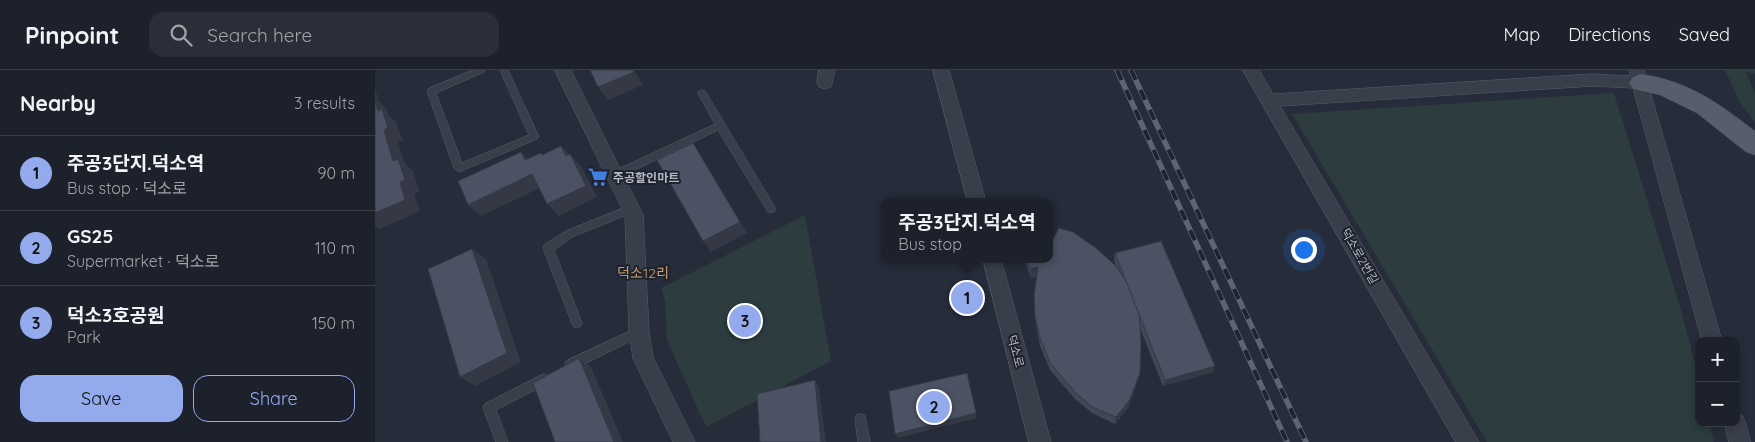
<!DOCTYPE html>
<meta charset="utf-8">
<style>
:root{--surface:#1c212c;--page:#292e38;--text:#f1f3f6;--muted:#a0a3a9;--line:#3a3e48;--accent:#93aaed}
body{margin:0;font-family:Quicksand,"Noto Sans KR",sans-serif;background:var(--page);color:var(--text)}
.controls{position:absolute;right:15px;bottom:15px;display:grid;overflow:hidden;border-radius:10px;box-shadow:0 2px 8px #0003}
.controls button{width:45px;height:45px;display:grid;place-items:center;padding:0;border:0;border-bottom:1px solid var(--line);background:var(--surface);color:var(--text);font:25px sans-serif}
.you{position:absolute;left:928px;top:179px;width:18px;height:18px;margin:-12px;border:4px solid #fff;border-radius:50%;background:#1a73e8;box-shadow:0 0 0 8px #1a73e833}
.badge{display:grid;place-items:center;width:32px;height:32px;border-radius:50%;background:var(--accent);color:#111;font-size:16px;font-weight:700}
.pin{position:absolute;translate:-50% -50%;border:2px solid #fff;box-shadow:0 1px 5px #0006}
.popup{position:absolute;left:506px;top:128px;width:172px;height:65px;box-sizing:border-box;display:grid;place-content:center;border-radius:10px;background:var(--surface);filter:drop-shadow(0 1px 4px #0005);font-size:16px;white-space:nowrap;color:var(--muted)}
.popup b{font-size:19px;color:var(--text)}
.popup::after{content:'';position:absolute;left:50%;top:100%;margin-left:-10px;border:10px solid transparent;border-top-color:var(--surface)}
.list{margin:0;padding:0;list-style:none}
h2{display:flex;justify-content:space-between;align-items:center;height:65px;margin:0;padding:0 20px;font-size:21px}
h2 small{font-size:16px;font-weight:400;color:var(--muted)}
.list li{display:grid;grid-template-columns:32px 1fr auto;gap:15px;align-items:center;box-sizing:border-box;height:75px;padding:0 20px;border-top:1px solid var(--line)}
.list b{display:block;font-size:19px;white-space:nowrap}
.list p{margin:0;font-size:16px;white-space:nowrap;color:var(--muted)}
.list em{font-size:16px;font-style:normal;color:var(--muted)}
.actions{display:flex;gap:10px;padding:15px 20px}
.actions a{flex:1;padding:11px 0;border:1px solid var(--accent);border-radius:15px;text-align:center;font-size:18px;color:var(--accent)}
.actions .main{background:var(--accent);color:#111}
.icon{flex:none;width:28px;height:28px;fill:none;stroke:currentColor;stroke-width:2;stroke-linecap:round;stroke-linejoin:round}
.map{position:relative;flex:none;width:1380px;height:372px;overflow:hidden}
header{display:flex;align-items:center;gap:30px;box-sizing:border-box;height:70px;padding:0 25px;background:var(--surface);border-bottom:1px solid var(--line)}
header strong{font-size:24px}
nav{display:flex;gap:28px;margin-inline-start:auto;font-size:18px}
.search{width:350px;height:45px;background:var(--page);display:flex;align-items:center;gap:12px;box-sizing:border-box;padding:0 18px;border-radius:15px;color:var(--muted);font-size:19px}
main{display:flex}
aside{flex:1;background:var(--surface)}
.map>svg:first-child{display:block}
.green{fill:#2c3c3f}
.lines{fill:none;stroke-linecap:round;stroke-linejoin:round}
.service-casing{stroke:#575c68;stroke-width:1}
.minor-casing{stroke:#575c68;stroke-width:1}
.primary-casing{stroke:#424753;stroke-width:1}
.service{fill:#393e4b;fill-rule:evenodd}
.minor{fill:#393e4b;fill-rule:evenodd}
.primary{fill:#575d6a;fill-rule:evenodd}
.rail-casing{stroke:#5e6473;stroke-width:5.5}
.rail{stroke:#1e232f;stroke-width:4;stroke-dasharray:11;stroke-linecap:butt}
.wall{fill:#414755}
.shaded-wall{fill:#353945}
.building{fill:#4c5263;stroke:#353945}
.labels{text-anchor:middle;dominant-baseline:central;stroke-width:4;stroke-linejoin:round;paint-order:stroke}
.poi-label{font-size:12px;font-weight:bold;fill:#b5b9c6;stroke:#1e232f;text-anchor:start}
.street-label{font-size:12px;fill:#b5b9c6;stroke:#1e232f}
.neighbourhood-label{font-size:14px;fill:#c9a06d;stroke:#1e232f}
</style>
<header>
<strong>Pinpoint</strong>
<div class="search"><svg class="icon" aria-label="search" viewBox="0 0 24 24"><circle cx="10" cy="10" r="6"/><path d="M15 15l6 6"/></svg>Search here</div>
<nav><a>Map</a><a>Directions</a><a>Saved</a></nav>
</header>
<main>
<aside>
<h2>Nearby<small>3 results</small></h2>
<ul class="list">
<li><span class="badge">1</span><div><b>주공3단지.덕소역</b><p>Bus stop · 덕소로</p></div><em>90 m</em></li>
<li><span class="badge">2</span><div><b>GS25</b><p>Supermarket · 덕소로</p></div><em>110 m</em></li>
<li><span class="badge">3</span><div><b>덕소3호공원</b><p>Park</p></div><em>150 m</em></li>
</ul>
<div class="actions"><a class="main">Save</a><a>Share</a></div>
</aside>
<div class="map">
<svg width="1380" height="372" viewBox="0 0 1380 372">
<rect width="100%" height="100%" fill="#262c3a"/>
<g class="green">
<polygon points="1350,0 1380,0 1380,4 1371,2 1380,24 1380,53 1364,31"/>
<polygon points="1239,23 1307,243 1324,310 1324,353 1334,353 1339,372 1112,372 917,44"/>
<polygon points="430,145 456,291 331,357 292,270 290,231 286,218"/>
</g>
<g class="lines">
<defs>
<g id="service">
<polygon points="98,0 110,0 109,2 61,23 87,93 154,65 125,0 133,0 164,67 162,69 84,102 79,98 52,21 53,19"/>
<polygon points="327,20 330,21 399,136 401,139 399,142 393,142 343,60 243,108 237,108 235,105 237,102 340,54 323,23"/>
<polygon points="256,135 259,136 261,139 259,142 197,167 179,180 207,253 206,256 202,258 198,256 168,178 169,175 191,161"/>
<polygon points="264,257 268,259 269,262 268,265 199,299 195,300 191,299 190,295 191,291"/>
<polygon points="169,304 173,305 174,309 173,313 121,340 133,372 121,372 108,338 110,334"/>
<polygon points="486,344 490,345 495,372 483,372 480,349 482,345"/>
</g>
<g id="minor">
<polygon points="180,0 196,0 268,145 274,262 278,287 320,372 298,372 258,288 254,262 250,145"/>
<polygon points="444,0 460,0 456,17 450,19 444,17 442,13"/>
<polygon points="558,0 574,0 611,132 593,132"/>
<polygon points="868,0 884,0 898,24 1217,4 1255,6 1255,0 1269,0 1347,271 1327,271 1258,18 1217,16 905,36 1104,372 1081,372"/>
<polygon points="608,189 626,189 676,372 654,372"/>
<polygon points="1361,343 1368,346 1376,372 1354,372 1349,353 1361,353"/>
</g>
<path id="primary" d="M 1266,4 C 1316,12 1341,32 1380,61 L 1380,85 L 1371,82 L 1322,43 L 1285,25 L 1258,19 L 1254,13 L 1258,7 Z"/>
</defs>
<use href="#service" class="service-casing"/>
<use href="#minor" class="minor-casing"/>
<use href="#primary" class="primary-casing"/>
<use href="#service" class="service"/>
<use href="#minor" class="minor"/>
<use href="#primary" class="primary"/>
<defs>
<g id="rail">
<polyline points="742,0 912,372"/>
<polyline points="756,0 931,372"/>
</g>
</defs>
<use href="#rail" class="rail-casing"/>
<use href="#rail" class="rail"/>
</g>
<polygon class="wall" points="677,171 741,196 739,190 740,183 840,296 838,302 788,316 765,258 763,310 753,338 740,354 717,343 700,329 675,300 665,276 661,255 659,226 661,206 656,208 649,189 674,189"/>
<g class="shaded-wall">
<polygon points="258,0 259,0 268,15 233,30 223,17"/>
<polygon points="0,19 3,28 1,29 12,39 14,46 21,52 28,71 23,72 30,94 38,101 44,121 39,124 45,141 5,159 0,156 0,143 18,91 0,32"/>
<polygon points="318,73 372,163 336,182 328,171"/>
<polygon points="186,76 206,96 222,127 184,146 172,134"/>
<polygon points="146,82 158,94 150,90"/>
<polygon points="157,104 169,116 106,146 93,135"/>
<polygon points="97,179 111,189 146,292 100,316 85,307"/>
<polygon points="663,197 663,206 656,208 655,199"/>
<polygon points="204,288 216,297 248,372 239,372"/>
<polygon points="840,296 838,302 788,316 790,310"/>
<polygon points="592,303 602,348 523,368 520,364"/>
<polygon points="765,303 763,310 753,338 740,354 741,347"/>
<polygon points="440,310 444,317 451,372 446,372"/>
</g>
<g class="building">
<polygon points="215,0 258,0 259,2 223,17"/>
<polygon points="0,32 3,41 7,39 13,58 9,60 18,91 23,89 30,110 25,112 30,130 0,143"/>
<polygon points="318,73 365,152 328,171 282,90"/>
<polygon points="186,76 191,86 195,84 211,116 172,134 157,104 93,135 83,111 146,82 150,90 166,83 167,85"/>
<polygon points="684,158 698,162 721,178 741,196 753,214 764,243 766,273 765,303 754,331 741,347 717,337 700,322 675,293 665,268 660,247 659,226 663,197 655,199 652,189 674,189 674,165 677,171"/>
<polygon points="786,171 840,296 790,310 740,183"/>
<polygon points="97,179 132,283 85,307 53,199"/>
<polygon points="204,288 239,372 180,372 158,313"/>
<polygon points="592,303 601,343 520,364 514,321"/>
<polygon points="440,310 446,372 385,372 382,324"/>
</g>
<defs>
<symbol id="supermarket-bare" viewBox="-9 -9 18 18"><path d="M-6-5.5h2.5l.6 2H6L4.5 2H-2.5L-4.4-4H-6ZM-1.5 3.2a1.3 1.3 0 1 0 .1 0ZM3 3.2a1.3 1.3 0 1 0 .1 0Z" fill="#3f7fe0" stroke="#1e232f" stroke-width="2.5" paint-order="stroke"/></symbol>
</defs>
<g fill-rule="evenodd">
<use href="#supermarket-bare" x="209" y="93" width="28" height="28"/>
</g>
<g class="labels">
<g class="poi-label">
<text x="238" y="107">주공할인마트</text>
</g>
<g class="street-label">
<text transform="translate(985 186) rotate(60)">덕소로2번길</text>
<text transform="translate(641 281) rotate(75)">덕소로</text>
</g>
<g class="neighbourhood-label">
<text x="268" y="203">덕소12리</text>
</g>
</g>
</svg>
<div class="controls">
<button>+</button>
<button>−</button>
</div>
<div class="you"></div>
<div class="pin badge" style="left:592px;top:228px">1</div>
<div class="popup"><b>주공3단지.덕소역</b>Bus stop</div>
<div class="pin badge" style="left:559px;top:337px">2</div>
<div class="pin badge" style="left:370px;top:251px">3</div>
</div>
</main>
